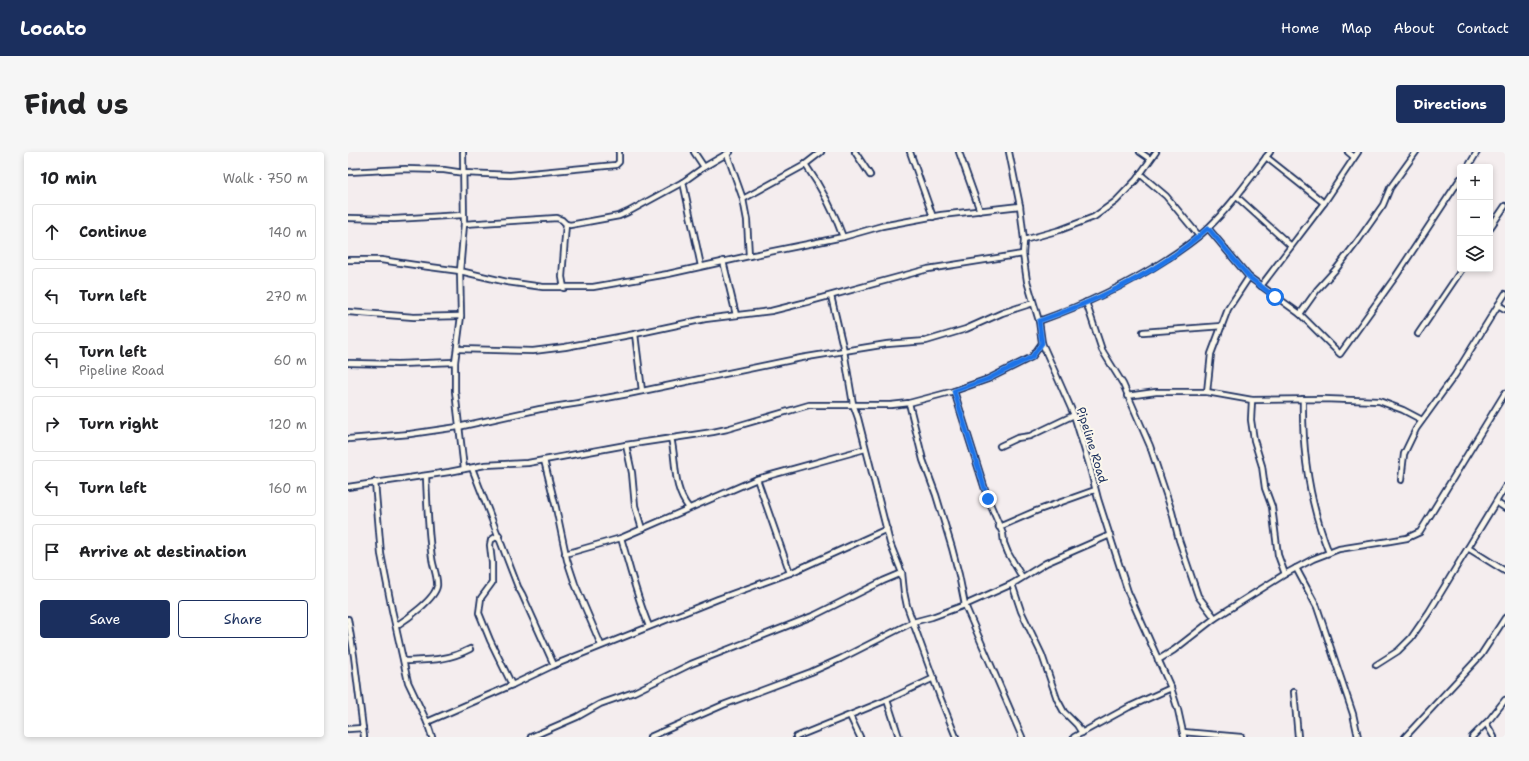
<!DOCTYPE html>
<meta charset="utf-8">
<style>
:root{--surface:#fff;--page:#f6f6f6;--text:#202124;--muted:#757577;--line:#e0e0e0;--accent:#1b2f5e}
body{margin:0;font-family:"Shantell Sans",sans-serif;background:var(--page);color:var(--text)}
.controls{position:absolute;right:12px;top:12px;display:grid;overflow:hidden;border-radius:4px;box-shadow:0 2px 6px #0003}
.controls button{width:36px;height:36px;display:grid;place-items:center;padding:0;border:0;border-bottom:1px solid var(--line);background:var(--surface);color:var(--text);font:20px sans-serif}
.stop{position:absolute;width:12px;height:12px;margin:-9px;border:3px solid #1a73e8;border-radius:50%;background:#fff}
.stop.end{background:#1a73e8;border-color:#fff;box-shadow:0 1px 4px #0008}
.list{margin:0;padding:0;list-style:none}
h2{display:flex;justify-content:space-between;align-items:center;height:52px;margin:0;padding:0 16px;font-size:17px}
h2 small{font-size:13px;font-weight:400;color:var(--muted)}
.list li{display:grid;grid-template-columns:26px 1fr auto;gap:12px;align-items:center;box-sizing:border-box;height:56px;margin:0 8px 8px;padding:0 8px;border:1px solid var(--line);border-radius:4px}
.list b{display:block;font-size:15px;white-space:nowrap}
.list p{margin:0;font-size:13px;white-space:nowrap;color:var(--muted)}
.list em{font-size:13px;font-style:normal;color:var(--muted)}
.actions{display:flex;gap:8px;padding:12px 16px}
.actions a{flex:1;padding:9px 0;border:1px solid var(--accent);border-radius:4px;text-align:center;font-size:14px;color:var(--accent)}
.actions .main{background:var(--accent);color:#fff}
.icon{flex:none;width:22px;height:22px;fill:none;stroke:currentColor;stroke-width:2;stroke-linecap:round;stroke-linejoin:round}
.map{position:relative;flex:none;width:1157px;height:585px;overflow:hidden;border-radius:4px}
header{display:flex;align-items:center;gap:24px;box-sizing:border-box;height:56px;padding:0 20px;background:var(--accent);color:#fff}
header strong{font-size:19px}
nav{display:flex;gap:22px;margin-inline-start:auto;font-size:14px}
.intro{display:flex;align-items:center;justify-content:space-between;box-sizing:border-box;height:96px;padding:0 24px}
h1{margin:0;font-size:28px}
.button{padding:10px 18px;border-radius:4px;background:var(--accent);color:#fff;font-size:14px;font-weight:700}
main{display:flex;gap:24px;padding:0 24px}
aside{flex:1;background:var(--surface);border-radius:4px;box-shadow:0 2px 6px #0003}
.map>svg:first-child{display:block}
.lines{fill:none;stroke-linecap:round;stroke-linejoin:round}
.minor-casing{stroke:#1b2f5e;stroke-width:8}
.minor{stroke:#fbf7ec;stroke-width:4.5}
.route{stroke:#1a73e8;stroke-width:5}
.labels{text-anchor:middle;dominant-baseline:central;stroke-width:4;stroke-linejoin:round;paint-order:stroke}
.street-label{font-size:12px;fill:#1b2f5e;stroke:#fbf7ec}
</style>
<header>
<strong>Locato</strong>
<nav><a>Home</a><a>Map</a><a>About</a><a>Contact</a></nav>
</header>
<div class="intro"><h1>Find us</h1><a class="button">Directions</a></div>
<main>
<aside>
<h2>10 min<small>Walk · 750 m</small></h2>
<ul class="list">
<li><svg class="icon" aria-label="ahead" viewBox="0 0 24 24"><path d="M12 20V5M6 11l6-6 6 6"/></svg><div><b>Continue</b></div><em>140 m</em></li>
<li><svg class="icon" aria-label="left" viewBox="0 0 24 24"><path d="M17 20v-9H6M10 6l-5 5 5 5"/></svg><div><b>Turn left</b></div><em>270 m</em></li>
<li><svg class="icon" aria-label="left" viewBox="0 0 24 24"><path d="M17 20v-9H6M10 6l-5 5 5 5"/></svg><div><b>Turn left</b><p>Pipeline Road</p></div><em>60 m</em></li>
<li><svg class="icon" aria-label="right" viewBox="0 0 24 24"><path d="M7 20v-9h11M14 6l5 5-5 5"/></svg><div><b>Turn right</b></div><em>120 m</em></li>
<li><svg class="icon" aria-label="left" viewBox="0 0 24 24"><path d="M17 20v-9H6M10 6l-5 5 5 5"/></svg><div><b>Turn left</b></div><em>160 m</em></li>
<li><svg class="icon" aria-label="arrive" viewBox="0 0 24 24"><path d="M6 21V4h12l-3 4 3 4H6"/></svg><div><b>Arrive at destination</b></div></li>
</ul>
<div class="actions"><a class="main">Save</a><a>Share</a></div>
</aside>
<div class="map">
<svg width="1157" height="585" viewBox="0 0 1157 585">
<rect width="100%" height="100%" fill="#f4edee"/>
<filter id="ink" filterUnits="userSpaceOnUse"><feTurbulence type="fractalNoise" baseFrequency=".025" numOctaves="2"/><feDisplacementMap in="SourceGraphic" scale="8" xChannelSelector="R" yChannelSelector="G"/><feConvolveMatrix kernelMatrix="1 2 1 2 8 2 1 2 1" color-interpolation-filters="sRGB"/></filter>
<g filter="url(#ink)">
<g class="lines">
<defs>
<g id="minor">
<polyline points="115,0 116,72 112,119 113,164 107,210 107,239 116,317"/>
<polyline points="346,0 356,15"/>
<polyline points="507,0 522,23"/>
<polyline points="562,0 585,65"/>
<polyline points="611,0 632,59"/>
<polyline points="661,0 672,54 676,88 675,102 679,129 691,169 694,191 726,263 741,312 750,347 780,440 823,536 830,558 836,585"/>
<polyline points="792,0 802,7"/>
<polyline points="1000,0 1006,5"/>
<polyline points="379,2 395,47 399,68 401,104"/>
<polyline points="918,5 976,51"/>
<path d="M 457,12 C 473,35 486,59 495,85"/>
<polyline points="1120,15 1129,0"/>
<polyline points="0,20 57,17 96,18 116,21 162,23 268,13 271,10 271,0"/>
<polyline points="792,22 818,44 851,84"/>
<polyline points="335,30 353,114"/>
<polyline points="889,45 943,94"/>
<polyline points="395,47 455,14 473,0"/>
<polyline points="0,66 46,67 115,63"/>
<polyline points="116,72 209,66 214,68 218,72 214,125 216,136"/>
<polyline points="218,72 222,73 271,64 280,60 335,30 356,15 382,0"/>
<polyline points="860,76 901,125 952,162 992,202 1048,124 1112,27"/>
<polyline points="1142,76 1157,54"/>
<polyline points="676,88 712,78 746,65 768,49 788,28 808,0"/>
<polyline points="0,108 33,108 67,113 112,119 159,130 195,135 245,135 320,122 401,104 495,85 534,74 593,63 672,54"/>
<polyline points="375,109 388,163"/>
<polyline points="913,134 976,51 1010,0"/>
<polyline points="483,144 496,199 505,252 510,266 542,391 554,421 556,440 559,454 592,545 608,585"/>
<polyline points="738,150 754,198 775,232 802,294 824,360 831,388 850,444 867,466"/>
<polyline points="1150,153 1157,157"/>
<polyline points="0,160 66,165 113,164"/>
<polyline points="952,162 969,138 989,116 1009,90 1035,53 1042,36 1068,0"/>
<path d="M 691,169 C 736,153 779,133 819,107 C 834,97 848,88 860,76 C 884,53 902,26 922,0"/>
<polyline points="795,180 874,174"/>
<polyline points="287,182 294,239"/>
<polyline points="1070,182 1114,117"/>
<polyline points="110,197 185,199 217,195 287,182 357,167 423,159 459,150 580,117 675,102"/>
<polyline points="0,211 50,212 107,210"/>
<polyline points="606,239 640,347 655,382 656,391 660,401 674,425"/>
<polyline points="859,240 863,202 880,157 901,125"/>
<polyline points="779,244 808,240 859,240 904,248 975,247 1031,249 1055,258 1074,268"/>
<path d="M 955,247 C 954,299 962,353 981,401"/>
<polyline points="904,248 903,268 906,288 914,314 917,336 924,355 930,403 937,422"/>
<polyline points="561,251 575,308 588,343 604,396 611,423 617,453 674,585"/>
<path d="M 323,286 C 329,310 324,335 341,356"/>
<polyline points="0,287 62,282 110,275 192,257 231,251 280,242 453,206 539,192 578,189 618,177 654,161 685,151"/>
<polyline points="278,293 284,321 287,354 294,377"/>
<polyline points="652,294 669,286 682,284 726,263"/>
<polyline points="196,308 208,356 219,408 227,432 253,493"/>
<polyline points="124,316 170,435 174,442 206,513"/>
<polyline points="409,327 442,421"/>
<polyline points="1053,328 1056,302 1068,277 1107,223 1157,142"/>
<polyline points="27,330 33,402 44,458 60,530 79,570 84,585"/>
<polyline points="0,335 101,320 137,313 180,311 278,293 365,280 379,277 461,253 543,253 561,251 606,239 640,227 684,205 694,191"/>
<polyline points="1148,350 1157,356"/>
<polyline points="651,375 688,359 747,338"/>
<polyline points="151,383 143,388 142,393 144,411 144,431 133,446 131,461 142,488 164,533"/>
<path d="M 273,386 C 282,416 289,446 301,474"/>
<polyline points="1120,396 1157,419"/>
<polyline points="217,402 273,386 409,327 517,297"/>
<polyline points="948,416 969,455 1005,562 1010,585"/>
<polyline points="664,432 673,459 694,503 709,547 716,560 729,573 734,581"/>
<polyline points="0,467 6,504 16,585"/>
<path d="M 48,474 C 59,467 87,447 89,434 C 90,425 85,415 84,406 C 80,379 79,351 78,324"/>
<polyline points="810,508 826,498 867,466 937,422 965,407 991,397 1042,389 1059,386 1072,380 1157,241"/>
<path d="M 56,509 C 81,508 99,509 122,497"/>
<polyline points="1028,513 1050,499 1063,486 1081,460 1157,335"/>
<polyline points="946,540 950,585"/>
<polyline points="539,548 551,585"/>
<polyline points="502,564 512,585"/>
<polyline points="79,570 164,533 206,513 370,447 442,421 539,377"/>
<polyline points="1138,571 1146,585"/>
<polyline points="0,577 15,576"/>
<polyline points="835,580 893,585"/>
<polyline points="183,585 229,565 252,552 286,540 343,512 467,463 535,429 554,421"/>
<polyline points="302,585 375,553 463,520 492,507 565,470 584,465 617,453 664,432 698,411 762,383"/>
<polyline points="448,585 539,548 586,526"/>
<polyline points="726,585 781,555 823,536"/>
<polyline points="1057,585 1133,503 1157,466"/>
<polyline points="1124,585 1142,567 1157,548"/>
</g>
</defs>
<use href="#minor" class="minor-casing"/>
<use href="#minor" class="minor"/>
</g>
</g>
<g class="lines" filter="url(#ink)">
<path class="route" d="M 640,347 L 606,239 L 640,227 L 684,205 L 694,191 L 691,169 C 751,148 813,119 860,76 L 901,125 L 927,145"/>
</g>
<g class="labels">
<g class="street-label">
<text transform="translate(744 293) rotate(73)">Pipeline Road</text>
</g>
</g>
</svg>
<div class="controls">
<button>+</button>
<button>−</button>
<button><svg class="icon" aria-label="layers" viewBox="0 0 24 24"><path d="M12 4l9 5-9 5-9-5zM3 14l9 5 9-5"/></svg></button>
</div>
<div class="stop" style="left:927px;top:145px"></div>
<div class="stop end" style="left:640px;top:347px"></div>
</div>
</main>
